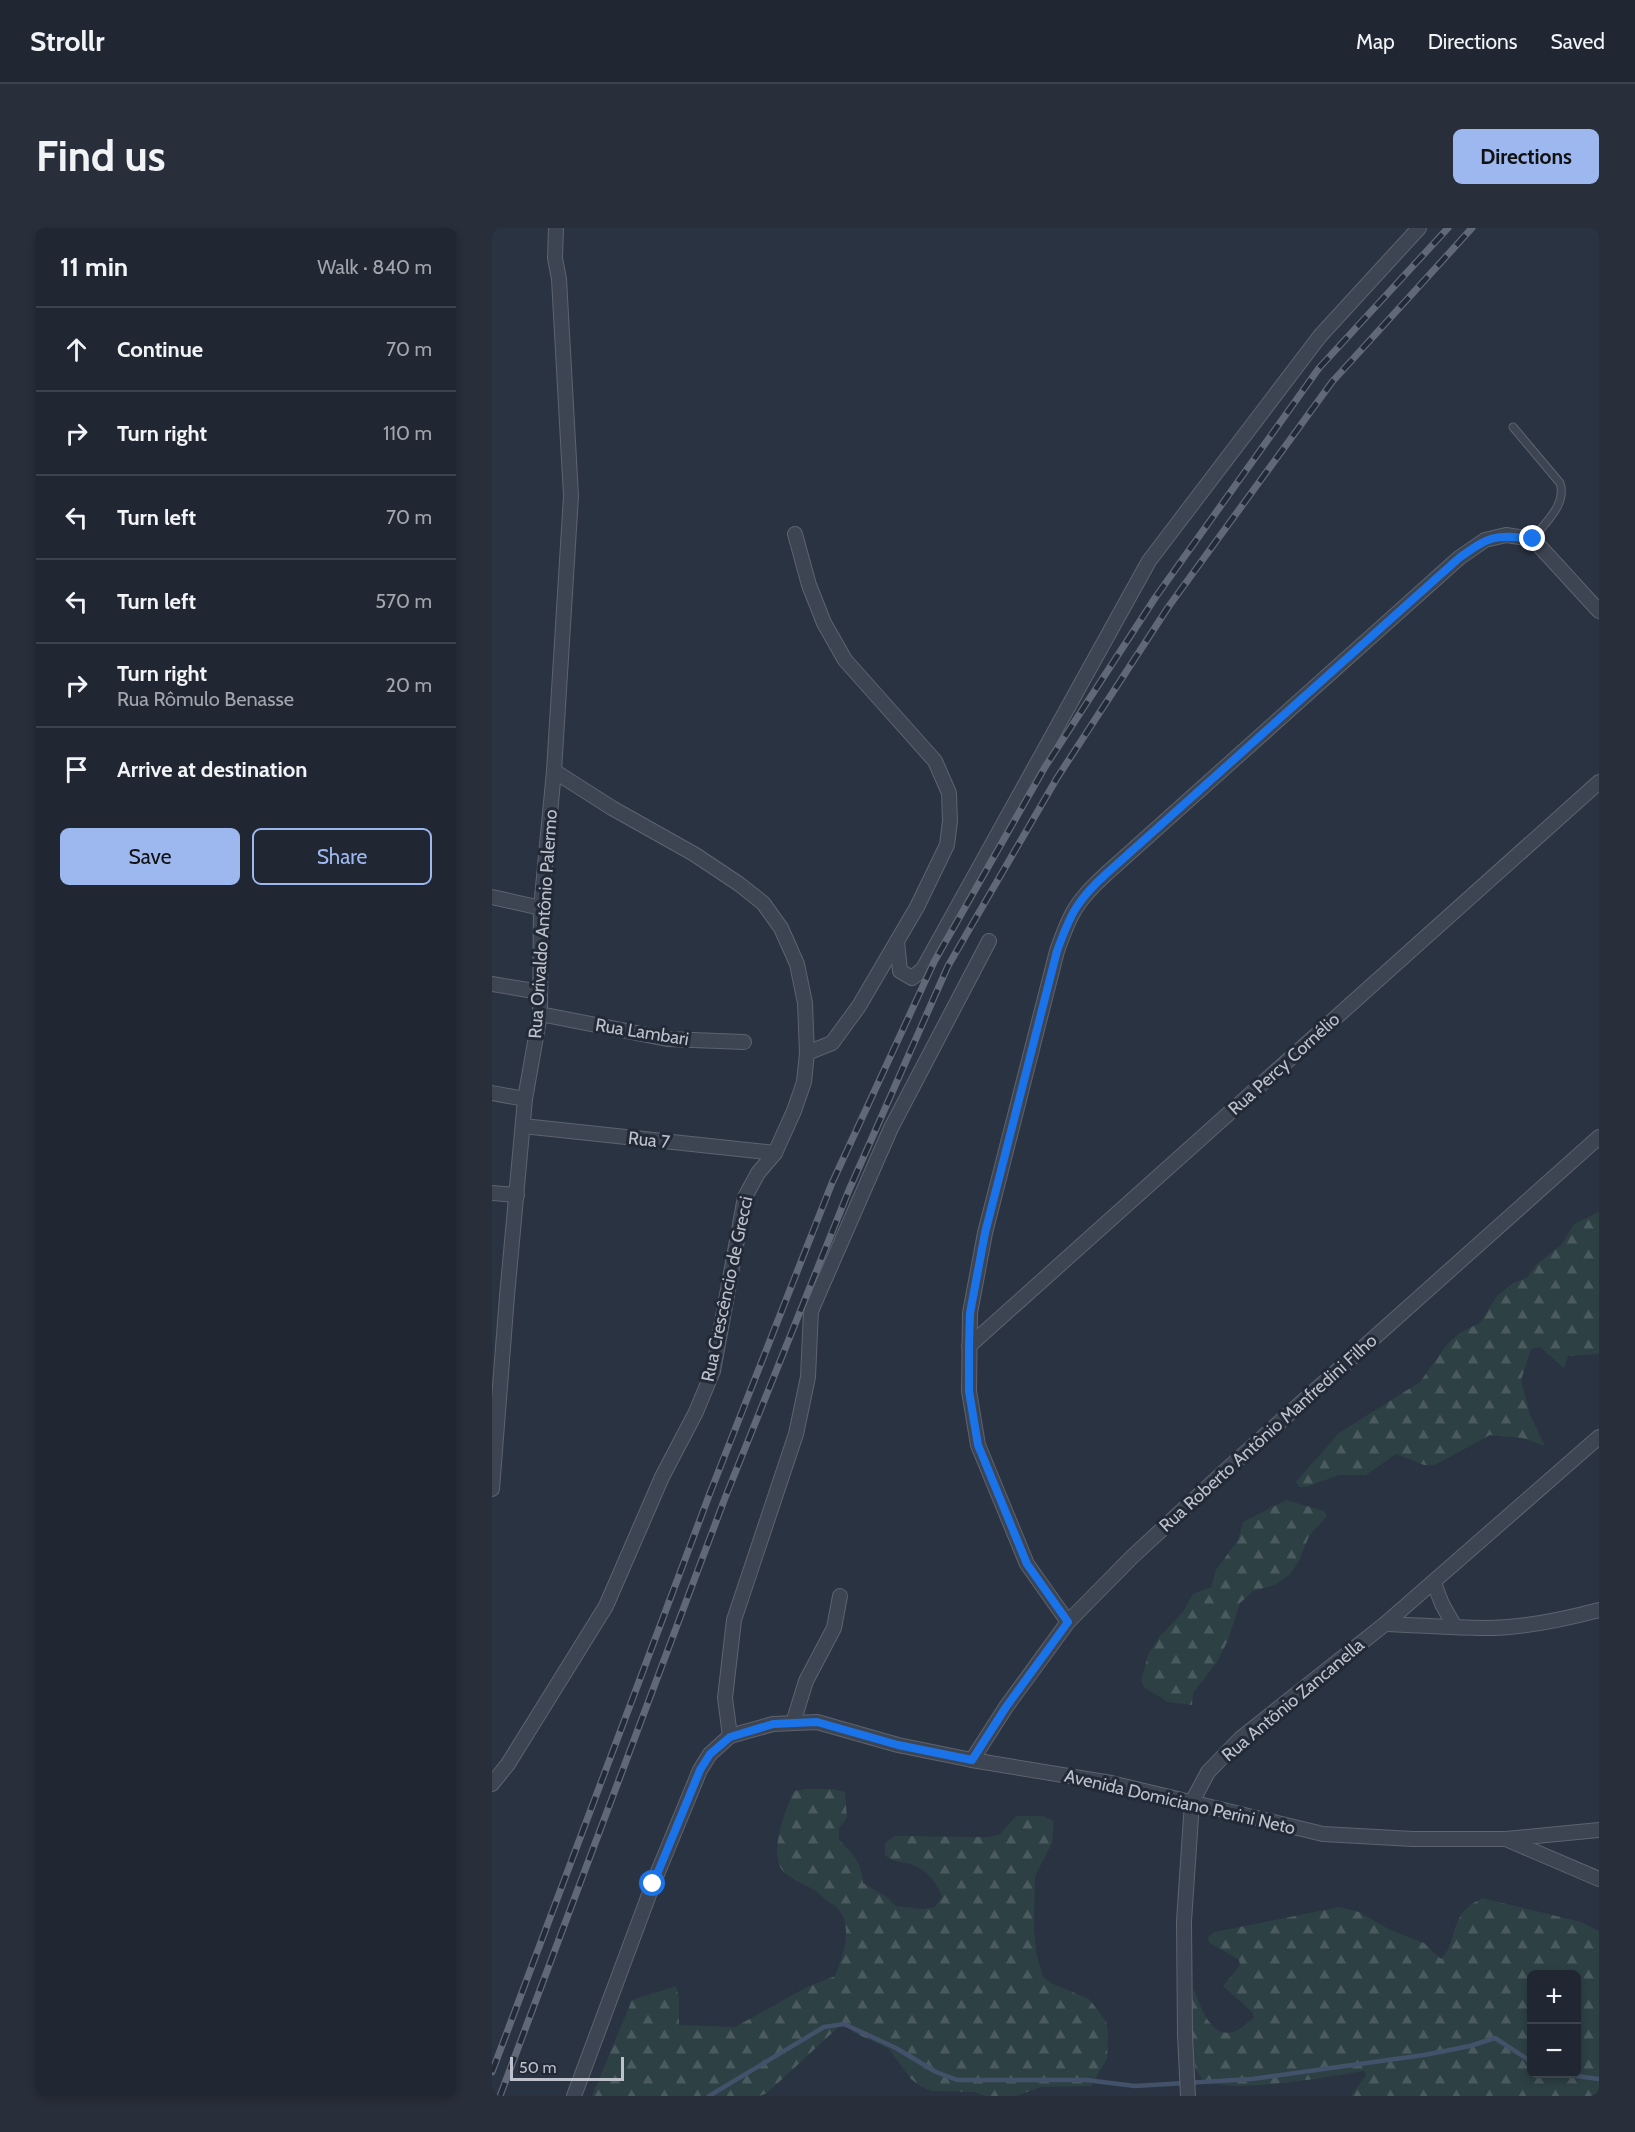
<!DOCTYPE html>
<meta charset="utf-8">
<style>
:root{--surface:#202632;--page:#282e3a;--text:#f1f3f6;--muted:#a2a5ac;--line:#3d434d;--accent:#9db7ef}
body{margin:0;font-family:Cabin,sans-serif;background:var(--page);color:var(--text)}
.controls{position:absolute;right:18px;bottom:18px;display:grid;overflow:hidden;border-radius:9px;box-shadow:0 3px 9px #0003}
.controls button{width:54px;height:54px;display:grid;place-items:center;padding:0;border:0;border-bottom:2px solid var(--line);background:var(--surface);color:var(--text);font:30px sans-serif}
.scale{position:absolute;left:18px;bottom:15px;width:114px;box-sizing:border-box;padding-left:6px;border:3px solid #bcc1cb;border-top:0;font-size:16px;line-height:21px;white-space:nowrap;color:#bcc1cb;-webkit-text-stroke:4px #232a37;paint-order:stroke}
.stop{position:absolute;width:18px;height:18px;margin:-14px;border:4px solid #1a73e8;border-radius:50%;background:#fff}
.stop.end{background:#1a73e8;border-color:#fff;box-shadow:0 2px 6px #0008}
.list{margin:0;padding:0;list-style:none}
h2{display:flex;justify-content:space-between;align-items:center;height:78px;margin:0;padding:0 24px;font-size:26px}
h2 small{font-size:20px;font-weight:400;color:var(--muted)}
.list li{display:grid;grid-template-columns:39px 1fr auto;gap:18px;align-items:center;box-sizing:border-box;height:84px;padding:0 24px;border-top:2px solid var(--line)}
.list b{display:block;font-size:22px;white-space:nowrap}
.list p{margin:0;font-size:20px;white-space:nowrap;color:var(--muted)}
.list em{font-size:20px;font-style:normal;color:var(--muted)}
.actions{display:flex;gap:12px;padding:18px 24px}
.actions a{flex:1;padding:14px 0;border:2px solid var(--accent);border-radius:9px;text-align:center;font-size:21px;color:var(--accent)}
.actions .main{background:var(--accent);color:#111}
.icon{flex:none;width:33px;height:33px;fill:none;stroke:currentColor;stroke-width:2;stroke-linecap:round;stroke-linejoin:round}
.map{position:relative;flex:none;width:1107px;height:1868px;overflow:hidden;border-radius:9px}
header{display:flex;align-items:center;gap:36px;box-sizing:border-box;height:84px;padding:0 30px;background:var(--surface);border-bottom:2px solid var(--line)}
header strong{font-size:28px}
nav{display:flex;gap:33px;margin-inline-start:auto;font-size:21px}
.intro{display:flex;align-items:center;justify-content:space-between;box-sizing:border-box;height:144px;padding:0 36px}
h1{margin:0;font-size:42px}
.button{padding:15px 27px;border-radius:9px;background:var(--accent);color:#111;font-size:21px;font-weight:700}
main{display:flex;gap:36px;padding:0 36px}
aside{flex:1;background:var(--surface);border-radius:9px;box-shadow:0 3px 9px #0003}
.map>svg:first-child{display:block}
.forest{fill:url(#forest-firs);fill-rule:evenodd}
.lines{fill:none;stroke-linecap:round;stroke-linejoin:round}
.stream{stroke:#44516a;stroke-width:4.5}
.service-casing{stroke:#5d636f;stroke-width:9}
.minor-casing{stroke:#5d636f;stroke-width:16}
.service{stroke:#3e4552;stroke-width:7}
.minor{stroke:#3e4552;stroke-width:14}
.rail-casing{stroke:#616978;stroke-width:7}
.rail{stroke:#232a37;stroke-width:4.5;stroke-dasharray:14;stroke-linecap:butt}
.route{stroke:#1a73e8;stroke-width:8}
.labels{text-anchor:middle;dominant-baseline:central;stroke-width:6;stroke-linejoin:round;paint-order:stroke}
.street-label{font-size:18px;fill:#bcc1cb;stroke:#232a37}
</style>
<header>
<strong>Strollr</strong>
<nav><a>Map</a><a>Directions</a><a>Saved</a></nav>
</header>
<div class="intro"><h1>Find us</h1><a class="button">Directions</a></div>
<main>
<aside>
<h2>11 min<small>Walk · 840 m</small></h2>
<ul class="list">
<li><svg class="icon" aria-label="ahead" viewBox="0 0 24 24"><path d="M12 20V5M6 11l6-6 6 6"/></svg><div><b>Continue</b></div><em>70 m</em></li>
<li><svg class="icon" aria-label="right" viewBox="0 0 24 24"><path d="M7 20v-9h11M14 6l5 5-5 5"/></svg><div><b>Turn right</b></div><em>110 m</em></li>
<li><svg class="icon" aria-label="left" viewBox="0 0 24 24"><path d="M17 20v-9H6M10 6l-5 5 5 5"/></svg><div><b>Turn left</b></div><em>70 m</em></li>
<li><svg class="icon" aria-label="left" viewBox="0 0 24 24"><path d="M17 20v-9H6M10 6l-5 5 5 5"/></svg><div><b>Turn left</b></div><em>570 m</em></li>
<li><svg class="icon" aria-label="right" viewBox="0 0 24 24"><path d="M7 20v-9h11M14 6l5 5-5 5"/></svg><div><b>Turn right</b><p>Rua Rômulo Benasse</p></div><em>20 m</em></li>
<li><svg class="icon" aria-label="arrive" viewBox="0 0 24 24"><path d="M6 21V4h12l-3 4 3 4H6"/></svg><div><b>Arrive at destination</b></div></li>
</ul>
<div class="actions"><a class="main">Save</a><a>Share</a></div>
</aside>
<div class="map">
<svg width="1107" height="1868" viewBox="0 0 1107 1868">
<defs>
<pattern id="forest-firs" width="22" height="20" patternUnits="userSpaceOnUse" patternTransform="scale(1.5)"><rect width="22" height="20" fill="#2d4044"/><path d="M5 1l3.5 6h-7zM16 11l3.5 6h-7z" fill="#4a5a5e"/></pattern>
</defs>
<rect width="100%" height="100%" fill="#2a3342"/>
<g class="forest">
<polygon points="1107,984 1107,1126 1076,1128 1072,1140 1048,1119 1039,1121 1029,1152 1038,1187 1053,1218 1030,1210 998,1207 943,1237 932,1237 904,1226 874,1247 847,1247 814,1259 807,1259 804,1254 847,1205 928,1154 956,1115 969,1104 988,1095 1005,1068 1021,1055 1035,1050 1044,1037 1070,1016 1082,996"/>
<polygon points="794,1272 832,1283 835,1288 817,1308 807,1333 798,1346 783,1357 761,1363 748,1375 736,1412 725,1434 701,1465 700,1477 676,1474 653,1460 649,1453 656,1427 668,1408 691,1384 701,1366 719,1359 724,1342 746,1312 751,1294"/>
<path d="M 314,1561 L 340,1561 L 353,1564 L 355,1590 L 347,1600 L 347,1612 C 361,1626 370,1635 371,1655 L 395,1669 L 404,1678 L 431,1681 L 443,1679 L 450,1669 C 444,1653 433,1639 414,1635 C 405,1633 401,1634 393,1627 L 393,1615 L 403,1608 L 495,1609 L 507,1607 L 524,1588 L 551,1588 L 562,1593 L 560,1615 L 543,1648 L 542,1700 L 544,1724 L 551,1749 L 561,1756 L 597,1771 L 614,1793 L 616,1805 L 615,1831 L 599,1858 L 549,1859 L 524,1868 L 493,1868 L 482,1864 L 440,1863 L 428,1858 L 419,1851 L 397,1821 L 361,1804 L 352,1794 L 275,1865 L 268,1868 L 100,1868 L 140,1772 L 184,1758 L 187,1770 L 187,1797 L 243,1799 L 315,1759 L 343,1748 C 351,1729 361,1700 347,1682 C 344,1677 337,1675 333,1671 C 329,1668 327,1664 322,1662 C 314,1657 297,1650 291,1643 C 276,1625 294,1581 302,1563 Z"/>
<path d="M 990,1670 L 1089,1694 L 1107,1703 L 1107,1868 L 859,1868 L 874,1847 L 872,1843 C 841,1848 734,1868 711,1851 C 694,1836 697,1781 702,1761 C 708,1777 718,1810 741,1804 C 748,1802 756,1794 762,1790 L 760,1784 L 731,1758 L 748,1737 L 747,1732 L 718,1715 L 715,1710 L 723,1704 L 847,1679 L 867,1684 L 898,1702 L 932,1715 L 949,1731 C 961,1720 960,1702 968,1689 C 973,1680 981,1675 990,1670 ZM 1040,1746 L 1084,1746 L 1084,1846 L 1040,1846 Z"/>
</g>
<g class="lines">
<g class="stream">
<polyline points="1069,1846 1107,1851"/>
<polyline points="217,1868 332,1799 352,1796 404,1820 444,1844 465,1852 594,1852 643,1858 760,1851 932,1827 978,1818 1003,1810 1040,1834"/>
</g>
<defs>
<path id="service" d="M 1021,199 L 1068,255 C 1075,277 1053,294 1041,311"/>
<g id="minor">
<polyline points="303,306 317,357 332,395 353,432 443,533 457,565 458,593 455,617 425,679 367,778 340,815 315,825"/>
<polyline points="0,669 49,680"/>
<polyline points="405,713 408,743 420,750 431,741 657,333 828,108 927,0"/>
<polyline points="0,756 48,764"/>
<polyline points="48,786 175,811 252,814"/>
<polyline points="0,865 33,871"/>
<polyline points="31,898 283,925"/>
<polyline points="0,965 25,967"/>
<polyline points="477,1118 1107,554"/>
<polyline points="0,1261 15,1068 33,871 48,786 49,680 62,543 79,268 67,51 63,30 64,0"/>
<polyline points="942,1355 950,1376 963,1399"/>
<path d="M 576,1394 L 535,1336 L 486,1217 L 477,1163 L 478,1085 L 493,1005 L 565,723 C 578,686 584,673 614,646 L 967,330 L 993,312 L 1014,307 L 1041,311 L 1107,383"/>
<path d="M 893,1396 C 926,1397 959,1400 992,1400 C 1031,1400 1070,1392 1107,1382"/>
<polyline points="301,1495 314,1453 342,1400 348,1368"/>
<polyline points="238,1508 233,1470 242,1392 304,1206 316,1149 319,1083 399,900 497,713"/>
<polyline points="480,1532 514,1479 576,1394 640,1329 734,1242 1107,909"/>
<polyline points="0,1556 16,1536 114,1378 170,1249 204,1184 221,1143 253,969 266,945 283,925 302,883 312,854 315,825 313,775 305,736 289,700 271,675 247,656 202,626 120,580 62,543"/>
<polyline points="1016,1612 1107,1651"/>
<polyline points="82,1868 161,1656 208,1542 218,1526 238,1508 281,1496 325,1494 406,1517 480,1532 619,1555 831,1606 921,1611 1014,1611 1107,1602"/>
<polyline points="696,1868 693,1807 692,1693 700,1574 716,1544 749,1510 893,1396 1107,1209"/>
</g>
</defs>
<use href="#service" class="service-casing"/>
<use href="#minor" class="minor-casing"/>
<use href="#service" class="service"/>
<use href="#minor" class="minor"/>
<defs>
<g id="rail">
<polyline points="0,1844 218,1265 340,955 442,734 553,539 663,370 827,140 956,0"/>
<polyline points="8,1868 233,1270 357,962 456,738 565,550 677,378 840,154 980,0"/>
</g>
</defs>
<use href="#rail" class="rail-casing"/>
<use href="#rail" class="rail"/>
</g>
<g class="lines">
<path class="route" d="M 161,1656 L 208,1542 L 218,1526 L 238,1509 L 281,1496 L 302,1495 L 325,1494 L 406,1517 L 480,1532 L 514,1479 L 576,1394 L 535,1336 L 486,1217 L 477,1163 L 477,1118 L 478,1085 L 493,1005 L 565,723 C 578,687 585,672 614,646 L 967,330 C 998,308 1002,306 1041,311"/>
</g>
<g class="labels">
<g class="street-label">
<text transform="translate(51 696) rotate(-86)">Rua Orivaldo Antônio Palermo</text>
<text transform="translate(150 804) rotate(9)">Rua Lambari</text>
<text transform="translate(792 836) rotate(-42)">Rua Percy Cornélio</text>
<text transform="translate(157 912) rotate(6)">Rua 7</text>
<text transform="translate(235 1061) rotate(-78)">Rua Crescêncio de Grecci</text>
<text transform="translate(776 1205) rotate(-42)">Rua Roberto Antônio Manfredini Filho</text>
<text transform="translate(801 1472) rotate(-40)">Rua Antônio Zancanella</text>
<text transform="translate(688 1574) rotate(13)">Avenida Domiciano Perini Neto</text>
</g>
</g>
</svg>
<div class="controls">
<button>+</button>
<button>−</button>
</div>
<div class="scale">50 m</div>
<div class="stop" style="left:161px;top:1656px"></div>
<div class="stop end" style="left:1041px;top:311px"></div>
</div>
</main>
